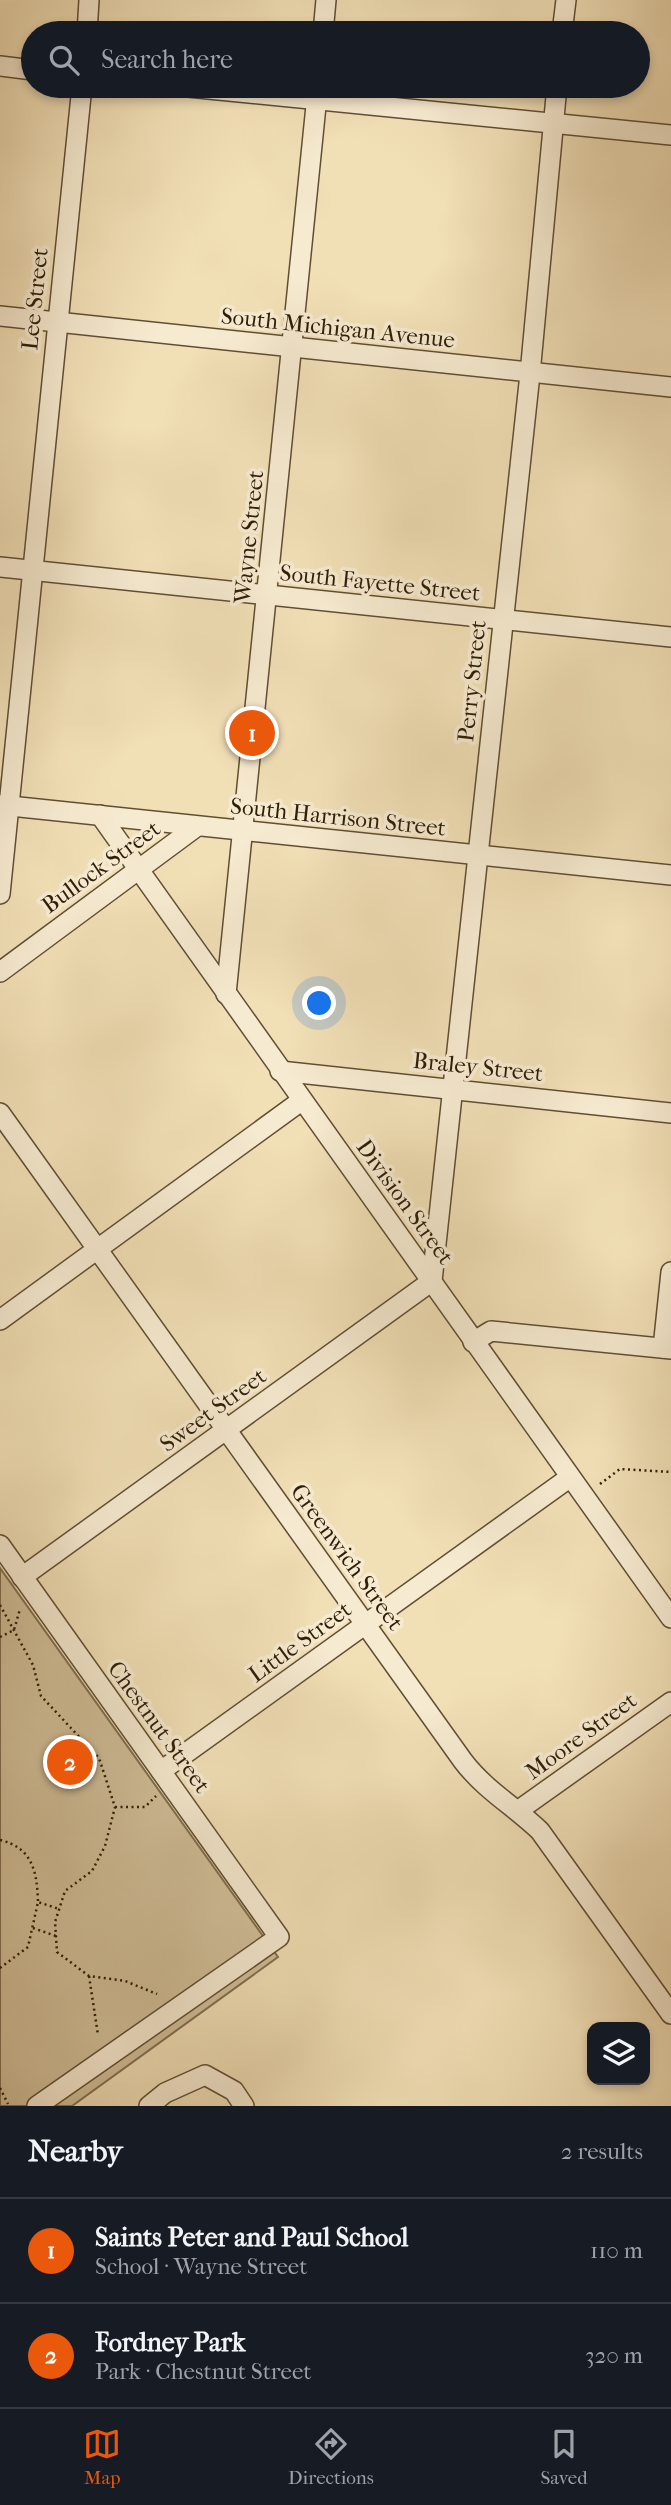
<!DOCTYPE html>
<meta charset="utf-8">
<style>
:root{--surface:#171b24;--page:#20242c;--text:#f1f3f6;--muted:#9ea1a6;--line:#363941;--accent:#ea580c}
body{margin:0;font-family:"IM FELL French Canon",serif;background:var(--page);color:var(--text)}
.controls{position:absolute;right:21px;bottom:21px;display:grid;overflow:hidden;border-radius:14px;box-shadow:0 4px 10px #0003}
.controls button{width:63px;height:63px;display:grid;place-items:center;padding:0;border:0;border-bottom:2px solid var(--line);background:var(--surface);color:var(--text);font:35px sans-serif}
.you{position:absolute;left:320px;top:1004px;width:24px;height:24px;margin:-18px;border:5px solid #fff;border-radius:50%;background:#1a73e8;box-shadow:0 0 0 10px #1a73e833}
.badge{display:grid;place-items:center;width:46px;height:46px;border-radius:50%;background:var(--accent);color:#fff;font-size:23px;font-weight:700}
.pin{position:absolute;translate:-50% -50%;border:4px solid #fff;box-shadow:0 2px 7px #0006}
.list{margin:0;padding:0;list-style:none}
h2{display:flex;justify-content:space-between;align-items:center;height:91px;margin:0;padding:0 28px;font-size:30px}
h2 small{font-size:23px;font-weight:400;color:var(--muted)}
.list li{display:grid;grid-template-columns:46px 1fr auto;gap:21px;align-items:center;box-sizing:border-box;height:105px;padding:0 28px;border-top:2px solid var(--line)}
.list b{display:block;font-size:26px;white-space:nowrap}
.list p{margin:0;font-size:23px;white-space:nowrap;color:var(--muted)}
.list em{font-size:23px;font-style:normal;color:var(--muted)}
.icon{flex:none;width:38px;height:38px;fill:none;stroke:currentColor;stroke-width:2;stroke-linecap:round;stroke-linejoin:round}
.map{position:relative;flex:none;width:671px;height:2106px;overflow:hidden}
.search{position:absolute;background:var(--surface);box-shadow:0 4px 10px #0003;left:21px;right:21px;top:21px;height:77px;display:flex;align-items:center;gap:18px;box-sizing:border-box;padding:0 24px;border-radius:38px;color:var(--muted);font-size:26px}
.sheet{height:301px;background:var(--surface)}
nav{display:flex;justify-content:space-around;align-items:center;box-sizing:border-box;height:98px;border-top:2px solid var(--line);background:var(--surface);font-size:19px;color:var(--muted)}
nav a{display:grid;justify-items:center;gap:4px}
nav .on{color:var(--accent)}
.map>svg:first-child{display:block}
.green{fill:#d0be98;stroke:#806e50;stroke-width:2}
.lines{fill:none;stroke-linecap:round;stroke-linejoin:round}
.minor-casing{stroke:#604e33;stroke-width:22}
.path{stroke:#2f1e07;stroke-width:2.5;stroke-dasharray:2 3.5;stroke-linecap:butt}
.minor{stroke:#f6ead0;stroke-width:19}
.labels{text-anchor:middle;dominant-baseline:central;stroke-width:7;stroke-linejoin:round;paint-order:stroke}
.street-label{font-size:23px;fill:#2f1e07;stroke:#f6ead0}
</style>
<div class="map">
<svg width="671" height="2106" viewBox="0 0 671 2106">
<rect width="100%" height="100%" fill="#f1dfb6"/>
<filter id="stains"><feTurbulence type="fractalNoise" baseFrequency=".00286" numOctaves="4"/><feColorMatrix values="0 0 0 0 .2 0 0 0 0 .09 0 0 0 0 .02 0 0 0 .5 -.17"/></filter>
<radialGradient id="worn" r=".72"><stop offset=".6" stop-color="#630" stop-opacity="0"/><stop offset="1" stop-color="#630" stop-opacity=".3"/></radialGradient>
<polygon class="green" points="0,1568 278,1957 72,2106 0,2106"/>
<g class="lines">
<defs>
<g id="minor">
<polyline points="87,33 89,0"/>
<polyline points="323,33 326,0"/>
<polyline points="562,33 566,0"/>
<polyline points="0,66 33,70"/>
<polyline points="178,86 671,135"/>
<polyline points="0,316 671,387"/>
<polyline points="0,567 671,637"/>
<polyline points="0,805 671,875"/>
<polyline points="100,815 671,1618"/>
<polyline points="0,894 82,86"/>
<polyline points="0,972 196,827"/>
<polyline points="226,994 318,86"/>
<polyline points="280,1071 671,1113"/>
<path d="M 0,1113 L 463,1761 C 485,1790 514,1806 540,1831 L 671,2014"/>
<polyline points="0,1320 301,1101"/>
<polyline points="473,1342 491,1331 671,1349"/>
<polyline points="663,1348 671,1272"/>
<polyline points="0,1545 279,1937 37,2106"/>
<polyline points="22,1577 432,1281 530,374 557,86"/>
<polyline points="161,1771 569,1478"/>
<polyline points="519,1810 671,1702"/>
<polyline points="149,2106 165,2093 205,2075 234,2091 244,2106"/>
</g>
</defs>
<use href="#minor" class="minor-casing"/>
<g class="path">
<polyline points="600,1484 620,1469 671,1472"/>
<polyline points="0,1605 33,1665 41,1696 99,1758 115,1807 105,1846 92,1871 65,1891 55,1922 57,1952 89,1976 125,1981 157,1994"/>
<polyline points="0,1637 14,1630 20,1609"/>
<polyline points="115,1807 145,1807 156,1796"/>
<path d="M 0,1840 C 33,1848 37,1872 38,1902"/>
<polyline points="33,1928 56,1936"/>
<polyline points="0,1968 28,1947 38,1902 59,1909"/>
<polyline points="89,1976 98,2035"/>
<polyline points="0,2088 8,2104"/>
</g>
<use href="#minor" class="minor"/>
</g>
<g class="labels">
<g class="street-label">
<text transform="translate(35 299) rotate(-84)">Lee Street</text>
<text transform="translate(338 328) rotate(6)">South Michigan Avenue</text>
<text transform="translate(249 537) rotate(-84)">Wayne Street</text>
<text transform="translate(380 583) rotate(6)">South Fayette Street</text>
<text transform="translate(472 681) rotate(-84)">Perry Street</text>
<text transform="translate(338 817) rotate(6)">South Harrison Street</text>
<text transform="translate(101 867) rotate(-36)">Bullock Street</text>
<text transform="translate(478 1067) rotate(6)">Braley Street</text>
<text transform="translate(405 1202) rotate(54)">Division Street</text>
<text transform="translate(213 1410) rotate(-36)">Sweet Street</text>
<text transform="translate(347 1557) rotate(54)">Greenwich Street</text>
<text transform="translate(300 1642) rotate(-36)">Little Street</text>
<text transform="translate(159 1727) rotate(54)">Chestnut Street</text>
<text transform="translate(581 1736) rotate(-36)">Moore Street</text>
</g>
</g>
<rect width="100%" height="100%" filter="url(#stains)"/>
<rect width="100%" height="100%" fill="url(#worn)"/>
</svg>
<div class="controls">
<button><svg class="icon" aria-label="layers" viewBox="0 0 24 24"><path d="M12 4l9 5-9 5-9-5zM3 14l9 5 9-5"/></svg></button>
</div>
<div class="you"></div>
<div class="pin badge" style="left:252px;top:733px">1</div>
<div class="pin badge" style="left:70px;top:1762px">2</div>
<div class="search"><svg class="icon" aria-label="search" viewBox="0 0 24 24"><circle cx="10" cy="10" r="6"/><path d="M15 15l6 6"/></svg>Search here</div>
</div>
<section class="sheet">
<h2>Nearby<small>2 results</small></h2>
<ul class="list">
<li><span class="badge">1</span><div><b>Saints Peter and Paul School</b><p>School · Wayne Street</p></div><em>110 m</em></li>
<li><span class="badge">2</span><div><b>Fordney Park</b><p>Park · Chestnut Street</p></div><em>320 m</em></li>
</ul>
</section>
<nav>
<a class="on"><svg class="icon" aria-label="map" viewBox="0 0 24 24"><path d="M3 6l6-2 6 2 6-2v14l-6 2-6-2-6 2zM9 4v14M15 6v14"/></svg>Map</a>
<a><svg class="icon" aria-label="directions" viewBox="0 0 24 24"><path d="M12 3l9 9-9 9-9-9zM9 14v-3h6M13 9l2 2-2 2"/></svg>Directions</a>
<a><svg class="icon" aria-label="saved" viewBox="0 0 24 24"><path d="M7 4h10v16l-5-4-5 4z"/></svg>Saved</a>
</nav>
